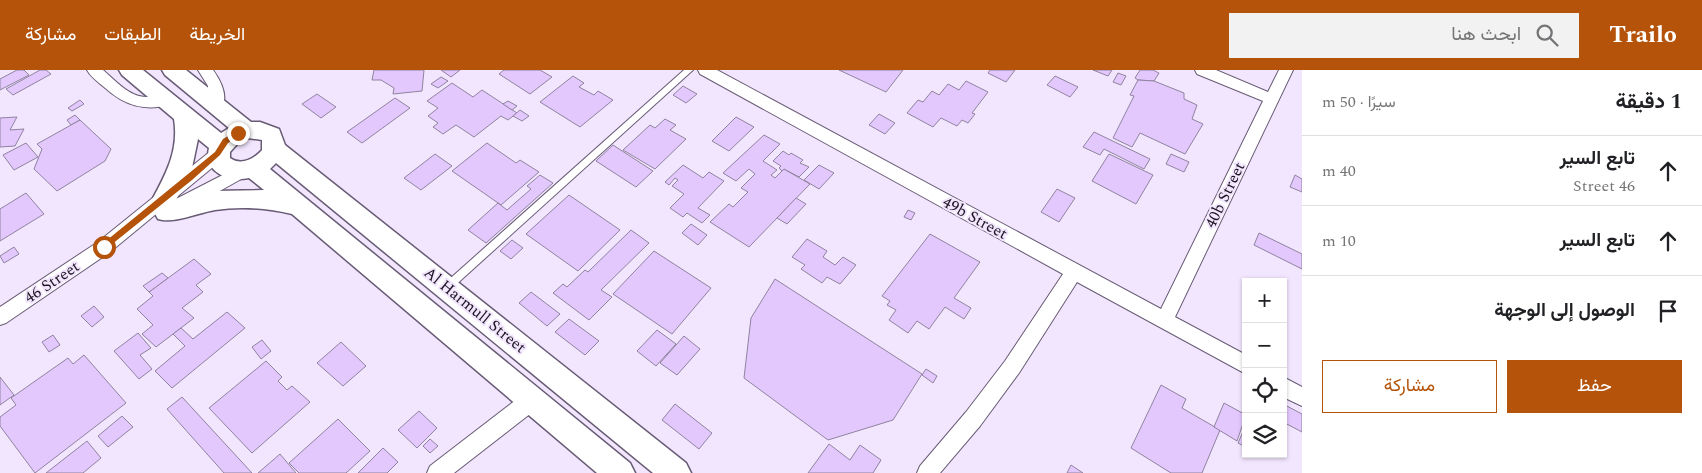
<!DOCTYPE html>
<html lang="ar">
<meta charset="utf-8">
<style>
:root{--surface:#fff;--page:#f2f2f2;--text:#202124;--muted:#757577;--line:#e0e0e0;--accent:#b45309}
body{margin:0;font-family:Spectral,Vazirmatn,serif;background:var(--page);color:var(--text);direction:rtl}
.controls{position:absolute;right:15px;bottom:15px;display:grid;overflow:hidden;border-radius:0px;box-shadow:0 1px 4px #0004}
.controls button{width:45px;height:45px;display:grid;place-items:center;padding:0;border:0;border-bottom:1px solid var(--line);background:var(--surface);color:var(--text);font:25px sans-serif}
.stop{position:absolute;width:15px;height:15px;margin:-11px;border:4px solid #b45309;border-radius:50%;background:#fff}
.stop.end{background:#b45309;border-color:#fff;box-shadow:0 1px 5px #0008}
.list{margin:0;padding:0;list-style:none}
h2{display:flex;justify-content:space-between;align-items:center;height:65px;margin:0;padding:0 20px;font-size:21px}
h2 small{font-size:16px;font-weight:400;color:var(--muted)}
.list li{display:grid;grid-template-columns:32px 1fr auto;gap:15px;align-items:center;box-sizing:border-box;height:70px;padding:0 20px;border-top:1px solid var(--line)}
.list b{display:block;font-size:19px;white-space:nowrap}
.list p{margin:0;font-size:16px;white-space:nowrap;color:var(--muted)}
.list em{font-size:16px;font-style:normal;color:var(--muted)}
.actions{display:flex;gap:10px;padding:15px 20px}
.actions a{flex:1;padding:11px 0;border:1px solid var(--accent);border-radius:0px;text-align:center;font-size:18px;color:var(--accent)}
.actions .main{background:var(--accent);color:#fff}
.icon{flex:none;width:28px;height:28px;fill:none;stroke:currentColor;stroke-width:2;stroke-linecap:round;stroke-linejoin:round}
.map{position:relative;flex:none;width:1302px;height:403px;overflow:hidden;direction:ltr}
header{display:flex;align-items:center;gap:30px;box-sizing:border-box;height:70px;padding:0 25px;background:var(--accent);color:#fff}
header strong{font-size:24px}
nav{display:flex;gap:28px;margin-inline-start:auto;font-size:18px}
.search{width:350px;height:45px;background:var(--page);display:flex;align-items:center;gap:12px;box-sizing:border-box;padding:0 18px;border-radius:0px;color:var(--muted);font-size:19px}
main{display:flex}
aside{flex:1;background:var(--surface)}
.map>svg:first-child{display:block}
.building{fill:#e3c8fe;stroke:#90839e}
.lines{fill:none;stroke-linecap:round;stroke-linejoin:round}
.lane-casing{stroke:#685b75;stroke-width:2}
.street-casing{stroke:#685b75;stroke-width:2}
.secondary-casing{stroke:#685b75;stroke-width:3}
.lane{fill:#fff;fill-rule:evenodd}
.street{fill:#fff;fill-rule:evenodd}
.secondary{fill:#fff;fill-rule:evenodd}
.route{fill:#b45309}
.labels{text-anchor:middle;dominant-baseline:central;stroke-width:4;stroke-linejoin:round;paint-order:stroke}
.street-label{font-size:16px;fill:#1a151f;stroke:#f2e6fe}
</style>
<header>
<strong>Trailo</strong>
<div class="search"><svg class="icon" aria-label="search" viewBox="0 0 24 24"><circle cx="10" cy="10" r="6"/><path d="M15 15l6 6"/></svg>ابحث هنا</div>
<nav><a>الخريطة</a><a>الطبقات</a><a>مشاركة</a></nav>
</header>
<main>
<aside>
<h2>1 دقيقة<small>سيرًا · 50 m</small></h2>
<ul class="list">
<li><svg class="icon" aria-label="ahead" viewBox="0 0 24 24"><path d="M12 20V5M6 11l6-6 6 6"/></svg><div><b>تابع السير</b><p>46 Street</p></div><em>40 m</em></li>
<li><svg class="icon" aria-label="ahead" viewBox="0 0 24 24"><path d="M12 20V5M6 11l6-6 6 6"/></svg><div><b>تابع السير</b></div><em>10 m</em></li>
<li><svg class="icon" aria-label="arrive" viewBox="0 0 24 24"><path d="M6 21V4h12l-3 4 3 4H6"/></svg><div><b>الوصول إلى الوجهة</b></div></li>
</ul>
<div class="actions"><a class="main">حفظ</a><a>مشاركة</a></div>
</aside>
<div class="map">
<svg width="1302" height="403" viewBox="0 0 1302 403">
<rect width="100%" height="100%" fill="#f2e6fe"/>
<g class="building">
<polygon points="17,0 24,0 29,5 0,20 0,9"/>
<polygon points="40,0 46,0 51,4 13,25 6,19"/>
<polygon points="374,0 424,0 422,21 393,24 394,18 381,10 372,10"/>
<polygon points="441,0 460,0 451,7"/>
<polygon points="504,0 540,0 552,7 530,24 499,4"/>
<polygon points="839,0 903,0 886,22"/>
<polygon points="990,0 1015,0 1006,12 988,3"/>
<polygon points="1093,0 1112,0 1108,6"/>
<polygon points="1140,0 1153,0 1159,3 1154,11 1138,10 1135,8"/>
<polygon points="1118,3 1126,6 1121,15 1113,12"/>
<polygon points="573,6 584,13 579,17 594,25 598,21 613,30 580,57 540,32"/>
<polygon points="1055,6 1078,17 1070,27 1047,15"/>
<polygon points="441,7 448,11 438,18 431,14"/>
<polygon points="1138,10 1154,11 1184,23 1184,29 1197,35 1192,49 1203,54 1185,84 1140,63 1132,77 1113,68 1134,26 1130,25"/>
<polygon points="966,11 988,22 972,43 975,44 968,53 962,50 957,56 941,48 933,57 907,43 918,30 923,32 932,21 939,25 948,14 959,20"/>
<polygon points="452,13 473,27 482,20 517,43 508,50 501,46 474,67 456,55 443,64 433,57 438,53 428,46 438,38 427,31"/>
<polygon points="683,16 697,24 686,33 673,25"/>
<polygon points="317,24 336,37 321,48 302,34"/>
<polygon points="395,28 410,38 362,73 347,62"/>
<polygon points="80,30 84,34 72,41 68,38"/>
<polygon points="508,31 517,36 512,40 503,34"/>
<polygon points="520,40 529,46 522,51 513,46"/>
<polygon points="879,44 895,53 885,64 869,55"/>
<polygon points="75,45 80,50 71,55 67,50"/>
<polygon points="17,47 10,60 24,59 15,76 0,77 0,48"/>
<polygon points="736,47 754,57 729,81 712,71"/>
<polygon points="665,49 676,55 670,60 686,69 655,99 623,80 650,55 655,58"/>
<polygon points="80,50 111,79 105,91 57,121 34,99 42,79 37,74"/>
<polygon points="1094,62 1150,89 1144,99 1104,79 1100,85 1083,77"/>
<polygon points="764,65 780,74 763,91 777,100 771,105 775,108 784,99 810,114 749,177 710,152 729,134 733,137 748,122 741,118 755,104 749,99 736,111 723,103"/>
<polygon points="26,73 38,87 14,100 3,85"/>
<polygon points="487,73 516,93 520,90 539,102 501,135 452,101"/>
<polygon points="613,75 653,101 636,117 596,91"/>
<polygon points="783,81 789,85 791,83 803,90 800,93 809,97 799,107 784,99 782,101 779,98 781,96 773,91"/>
<polygon points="435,84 452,96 421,120 404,108"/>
<polygon points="1109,84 1153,105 1136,134 1092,111"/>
<polygon points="1171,84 1189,92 1184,102 1166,94"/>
<polygon points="683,95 703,108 709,102 724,111 698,138 710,145 702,153 687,143 683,147 670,138 684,124 672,116 678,110 675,108 669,115 665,112"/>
<polygon points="819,95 834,103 819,119 804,110"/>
<polygon points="540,105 553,113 486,173 468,160 498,133 507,140 531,119 527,116"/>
<polygon points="1295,105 1302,109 1302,122 1290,117"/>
<polygon points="1057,119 1075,128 1059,152 1041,142"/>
<polygon points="26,123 44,144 0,171 0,139"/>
<polygon points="569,125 620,160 578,201 526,164"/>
<polygon points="796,128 806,134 787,154 777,148"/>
<polygon points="908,140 915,143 911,150 904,147"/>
<polygon points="691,154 707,165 698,175 682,163"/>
<polygon points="631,160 649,173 601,220 612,227 589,250 553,223 563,214 567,217 585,200 588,202"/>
<polygon points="1259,163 1302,184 1302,199 1254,175"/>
<polygon points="930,164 980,192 954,228 971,238 964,249 945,237 929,259 917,251 908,263 889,250 896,240 887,235 890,231 882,226"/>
<polygon points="807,169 827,181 823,187 835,195 843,187 856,195 840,214 827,207 822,213 801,199 805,195 792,187"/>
<polygon points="512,170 523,178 511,189 500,181"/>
<polygon points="14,177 19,184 4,193 0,186"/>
<polygon points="654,181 711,218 672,264 613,224"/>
<polygon points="194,189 211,204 196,215 203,222 182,238 194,248 156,277 142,264 153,255 137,239 153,226 149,222"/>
<polygon points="162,203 168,208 149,222 143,216"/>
<polygon points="775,209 922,304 893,350 828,370 744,308 751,248"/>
<polygon points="531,222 560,244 547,256 519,233"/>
<polygon points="94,236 104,247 92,257 81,246"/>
<polygon points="227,242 245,258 172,318 155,301 185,276 173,264 181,258 193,269"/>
<polygon points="569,249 599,271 585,285 555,262"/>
<polygon points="657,260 676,274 656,296 637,281"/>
<polygon points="138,263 151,278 140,285 152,299 139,309 114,281"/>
<polygon points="53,265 60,275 49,282 42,272"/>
<polygon points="684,266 700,279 677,305 660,293"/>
<polygon points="262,270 271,281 261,289 252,277"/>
<polygon points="341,272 366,296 343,316 317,293"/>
<polygon points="84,285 126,333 35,403 0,356 0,347 16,335 11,328 68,288 73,294"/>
<polygon points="266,291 282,307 278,311 287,320 292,316 310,332 252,383 209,338"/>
<polygon points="926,299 937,306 933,313 922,305"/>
<polygon points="0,307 14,325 0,335"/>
<polygon points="1161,315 1186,329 1182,338 1220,360 1202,403 1171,403 1131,378"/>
<polygon points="182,327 252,403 224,403 167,339"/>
<polygon points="1224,333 1246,345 1237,371 1214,357"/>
<polygon points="675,334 712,363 699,379 662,350"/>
<polygon points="1283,334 1302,344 1302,362 1283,352"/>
<polygon points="419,341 437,358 417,378 398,360"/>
<polygon points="122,346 133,357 108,377 98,366"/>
<polygon points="338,349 370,381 346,403 299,403 289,393"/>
<polygon points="1246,355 1246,377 1238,373"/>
<polygon points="430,369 438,376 430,383 423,376"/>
<polygon points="87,371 101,388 83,403 46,403"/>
<polygon points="829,374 850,390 860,375 881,390 873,403 808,403"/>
<polygon points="383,378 398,392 387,403 358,403"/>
<polygon points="280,384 296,403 258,403"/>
<polygon points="1071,395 1083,403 1067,403"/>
</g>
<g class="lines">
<defs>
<polygon id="lane" points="684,0 693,0 450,220 447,221 444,220 443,217 444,214"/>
<g id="street">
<path d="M 87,0 L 103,0 C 116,11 130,28 148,27 C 156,27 164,24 172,26 L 174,30 L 172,34 C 145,42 125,36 104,17 C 98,12 91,7 87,0 Z"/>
<path d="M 198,0 L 213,0 C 221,11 229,27 221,40 L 216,41 L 211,40 L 209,36 L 208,16 Z"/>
<polygon points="698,0 717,0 1161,239 1263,31 1197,4 1195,0 1216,0 1268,22 1279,0 1293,0 1175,247 1246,285 1246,304 1077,212 1019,303 980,356 940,403 917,403 920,396 966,342 1005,291 1063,204 700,4"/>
<polygon points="218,78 224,80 226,84 224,88 110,182 6,253 0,255 0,237 98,172 212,80"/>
<polygon points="246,93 252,95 254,99 252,103 184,141 178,143 172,141 170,136 172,131"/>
<polygon points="1283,307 1302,317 1302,336 1283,327"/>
<polygon points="532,321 539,323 542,330 539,337 454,403 427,403 430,396 525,323"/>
</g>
<path id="secondary" d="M 119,0 L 143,0 L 221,63 L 229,58 L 165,5 L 162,0 L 186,0 L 251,52 L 260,52 L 279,59 L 285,75 L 686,393 L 691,403 L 653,403 L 276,93 L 270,99 L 630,393 L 635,403 L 597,403 L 292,144 C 267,138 241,136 215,140 C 197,143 174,154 158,149 L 154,142 L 158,135 L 153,128 C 167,102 179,79 174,49 L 122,5 ZM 248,68 L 262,70 L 262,80 C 254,89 241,96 230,88 L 230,82 L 239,72 ZM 198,69 L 209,78 C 203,103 229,112 249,108 L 264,120 L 214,121 L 176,130 L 192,98 Z"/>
</defs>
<use href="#lane" class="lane-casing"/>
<use href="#street" class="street-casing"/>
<use href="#secondary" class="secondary-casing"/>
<use href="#lane" class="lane"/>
<use href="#street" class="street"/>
<use href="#secondary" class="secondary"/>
</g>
<polygon class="route" points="238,60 241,61 241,64 228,73 220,85 192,110 106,179 101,179 101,175 215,82 223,69"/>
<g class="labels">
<g class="street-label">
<text transform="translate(1225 125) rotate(-64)">40b Street</text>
<text transform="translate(975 148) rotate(29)">49b Street</text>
<text transform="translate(52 212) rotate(-34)">46 Street</text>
<text transform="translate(475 240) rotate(39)">Al Harmull Street</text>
</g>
</g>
</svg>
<div class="controls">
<button>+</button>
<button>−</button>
<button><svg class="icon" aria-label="locate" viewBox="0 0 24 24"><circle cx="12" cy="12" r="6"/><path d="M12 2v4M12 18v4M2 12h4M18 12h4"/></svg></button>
<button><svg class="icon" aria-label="layers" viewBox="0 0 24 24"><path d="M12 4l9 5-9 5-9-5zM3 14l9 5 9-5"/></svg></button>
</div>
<div class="stop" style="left:104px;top:177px"></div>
<div class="stop end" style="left:238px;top:63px"></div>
</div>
</main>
